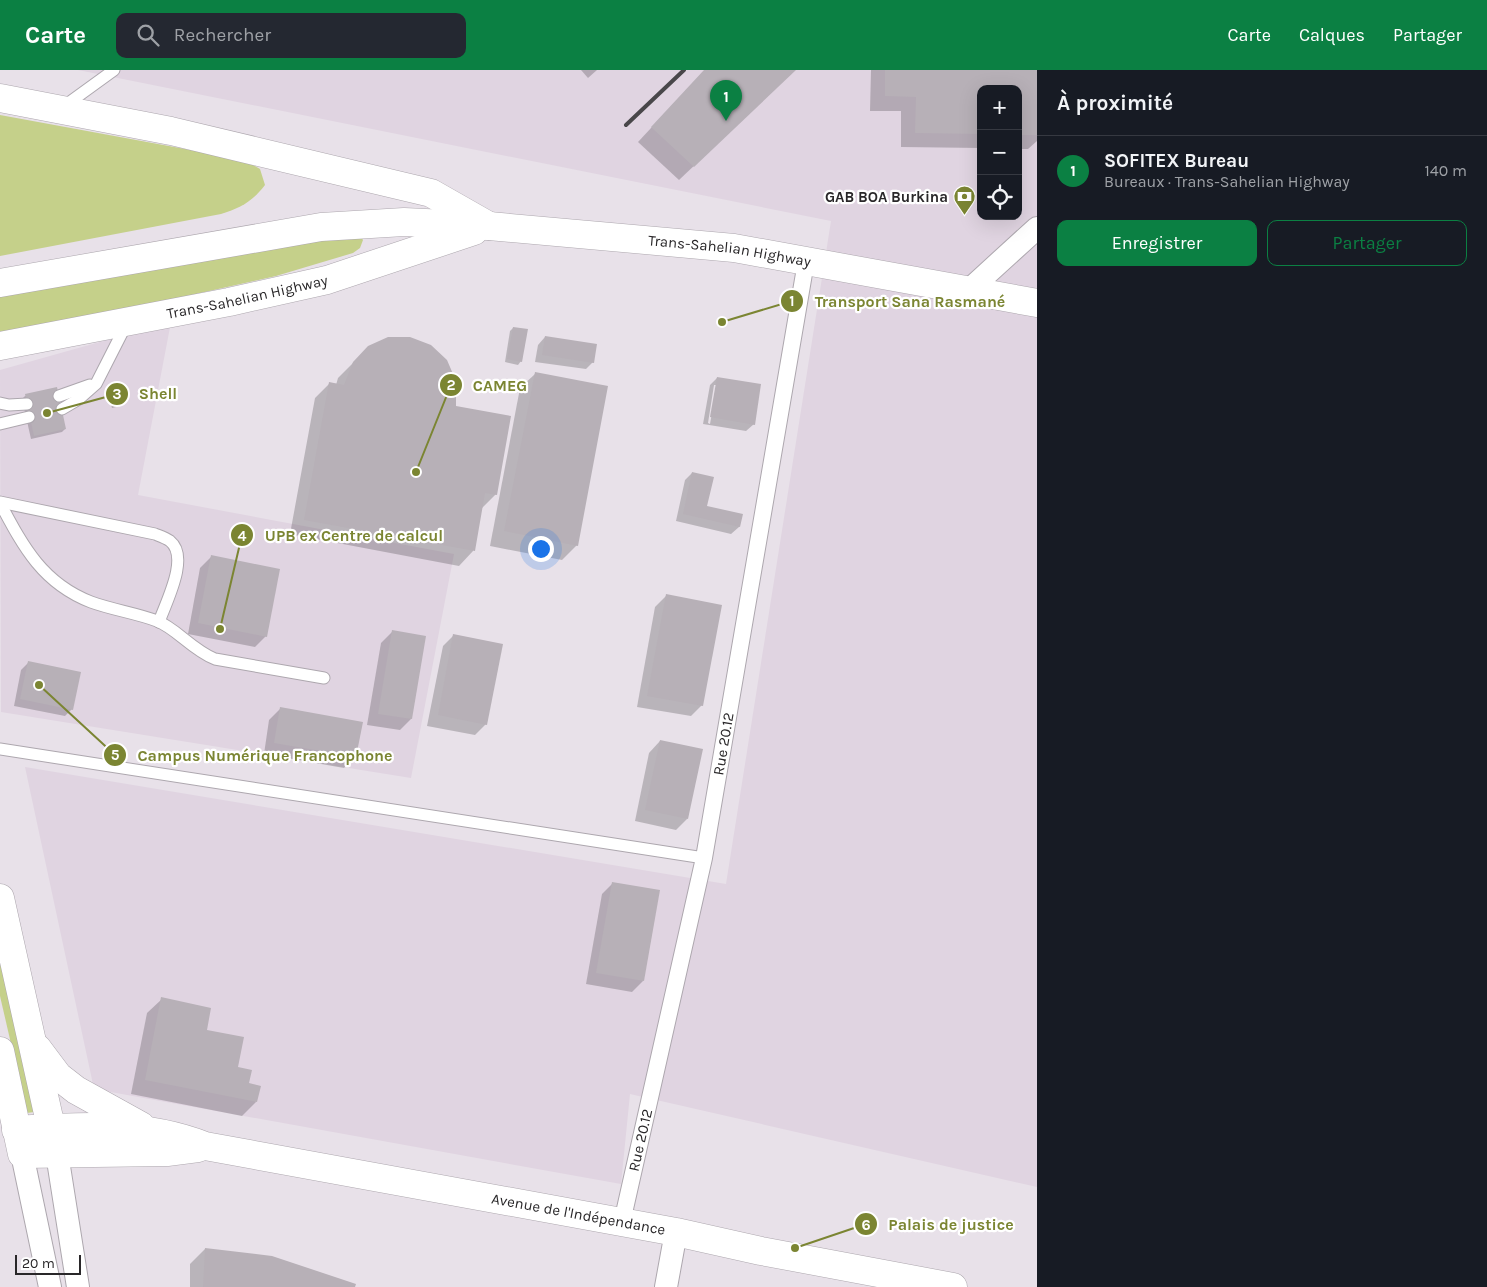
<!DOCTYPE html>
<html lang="fr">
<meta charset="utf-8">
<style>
:root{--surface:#171b24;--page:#242831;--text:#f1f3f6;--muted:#9ea1a6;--line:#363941;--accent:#0b8043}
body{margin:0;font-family:Karla,sans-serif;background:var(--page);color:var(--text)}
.controls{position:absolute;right:15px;top:15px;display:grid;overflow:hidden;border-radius:10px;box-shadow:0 5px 20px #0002}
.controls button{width:45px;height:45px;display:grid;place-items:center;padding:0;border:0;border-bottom:1px solid var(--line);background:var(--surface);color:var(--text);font:25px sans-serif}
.scale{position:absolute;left:15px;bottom:12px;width:66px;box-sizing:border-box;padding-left:5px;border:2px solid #292729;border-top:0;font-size:14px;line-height:18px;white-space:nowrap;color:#292729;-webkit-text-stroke:4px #fff;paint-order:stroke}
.you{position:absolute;left:540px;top:478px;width:18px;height:18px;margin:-12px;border:4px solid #fff;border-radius:50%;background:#1a73e8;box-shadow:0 0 0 8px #1a73e833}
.badge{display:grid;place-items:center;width:32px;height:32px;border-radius:50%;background:var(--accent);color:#fff;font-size:16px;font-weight:700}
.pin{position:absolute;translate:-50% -41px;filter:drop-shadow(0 1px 2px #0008)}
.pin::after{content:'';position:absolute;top:26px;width:18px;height:15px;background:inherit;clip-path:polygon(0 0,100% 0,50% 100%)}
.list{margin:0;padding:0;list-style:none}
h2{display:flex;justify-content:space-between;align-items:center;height:65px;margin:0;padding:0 20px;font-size:21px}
h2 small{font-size:16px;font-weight:400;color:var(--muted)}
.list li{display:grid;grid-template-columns:32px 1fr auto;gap:15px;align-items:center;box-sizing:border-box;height:70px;padding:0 20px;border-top:1px solid var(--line)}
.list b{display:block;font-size:19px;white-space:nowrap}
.list p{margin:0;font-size:16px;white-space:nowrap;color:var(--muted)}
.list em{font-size:16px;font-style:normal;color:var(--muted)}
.actions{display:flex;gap:10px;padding:15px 20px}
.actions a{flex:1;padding:11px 0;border:1px solid var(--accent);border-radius:10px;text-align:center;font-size:18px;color:var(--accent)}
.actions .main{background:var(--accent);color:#fff}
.icon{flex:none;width:28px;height:28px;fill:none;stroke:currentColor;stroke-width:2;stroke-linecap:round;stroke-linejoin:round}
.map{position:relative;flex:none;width:1037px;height:1217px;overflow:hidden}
header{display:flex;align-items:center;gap:30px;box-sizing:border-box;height:70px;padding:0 25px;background:var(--accent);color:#fff}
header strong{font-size:24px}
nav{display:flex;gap:28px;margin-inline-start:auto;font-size:18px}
.search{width:350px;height:45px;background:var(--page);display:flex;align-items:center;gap:12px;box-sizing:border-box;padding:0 18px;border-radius:10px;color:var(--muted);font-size:19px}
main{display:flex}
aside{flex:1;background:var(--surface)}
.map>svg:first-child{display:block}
.built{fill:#e0d4e1;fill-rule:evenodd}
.green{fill:#c5d08a}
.shadow{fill:#0003;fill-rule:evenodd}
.building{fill:#b7b0b7}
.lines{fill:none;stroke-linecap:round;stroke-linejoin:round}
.service-casing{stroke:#ada7ae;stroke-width:13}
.pedestrian-casing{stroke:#ada7ae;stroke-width:18}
.minor-casing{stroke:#ada7ae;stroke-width:24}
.tertiary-casing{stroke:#ada7ae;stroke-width:29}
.trunk-casing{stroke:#ada7ae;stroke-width:29}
.service{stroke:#fff;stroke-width:11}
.pedestrian{stroke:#fff;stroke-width:16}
.minor{stroke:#fff;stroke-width:22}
.tertiary{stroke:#fff;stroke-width:28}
.trunk{stroke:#fff;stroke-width:28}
.rail{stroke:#49474a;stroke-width:4}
.labels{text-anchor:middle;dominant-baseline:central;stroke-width:4.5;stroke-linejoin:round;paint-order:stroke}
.poi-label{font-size:15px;font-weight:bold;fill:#292729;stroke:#fff;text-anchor:end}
.street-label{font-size:15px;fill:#292729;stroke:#fff}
.leader{fill:none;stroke:#7b8532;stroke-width:2}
.callout-dot{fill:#7b8532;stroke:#fff;stroke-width:2}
.mark-label{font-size:15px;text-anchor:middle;font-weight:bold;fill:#fff}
.callout-label{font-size:16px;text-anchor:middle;font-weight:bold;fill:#7b8532;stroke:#fff;stroke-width:4.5;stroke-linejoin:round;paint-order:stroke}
</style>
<header>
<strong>Carte</strong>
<div class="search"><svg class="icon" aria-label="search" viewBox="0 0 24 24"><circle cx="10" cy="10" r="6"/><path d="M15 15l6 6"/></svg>Rechercher</div>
<nav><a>Carte</a><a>Calques</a><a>Partager</a></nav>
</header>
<main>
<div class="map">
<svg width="1037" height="1217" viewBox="0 0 1037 1217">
<rect width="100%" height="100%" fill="#e8e1e9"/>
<g class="built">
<path d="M 78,0 L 1037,0 L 1037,1117 L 630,1024 L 621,1114 L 94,1019 L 25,697 L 726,814 L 831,151 ZM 981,19 L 1018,19 L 1018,146 L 981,146 Z"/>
<polygon points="171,252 138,425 454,484 411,708 1,642 0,300"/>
</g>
<g class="green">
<path d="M 0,45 L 245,90 L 260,99 L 265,115 C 252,132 240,138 221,144 L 0,186 Z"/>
<polygon points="359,164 363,170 360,178 353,183 276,206 0,268 0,225"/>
<polygon points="0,889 34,1042 27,1043 0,926"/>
</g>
<g class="shadow">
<polygon points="581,0 597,0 588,8"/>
<polygon points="705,0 795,0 679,110 638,72"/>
<polygon points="871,0 1037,0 1037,71 1028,79 1018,79 1018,19 981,19 981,78 901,77 901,41 870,41"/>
<polygon points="513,258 521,291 518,295 505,292 510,261"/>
<polygon points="545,267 593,292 586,299 535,292 538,275"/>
<polygon points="369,277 454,337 496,424 481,439 473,481 459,496 290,464 315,328 330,313 336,315 338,308"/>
<polygon points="535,304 577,475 562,490 490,476 520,318"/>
<path d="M 717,308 L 754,354 L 746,361 L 703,354 L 710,315 ZM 714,315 L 717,315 L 710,354 L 708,353 Z"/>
<polygon points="111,318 124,332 120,336 112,338 108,321"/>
<polygon points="56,319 65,359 62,362 31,369 22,329 25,326"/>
<polygon points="692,403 706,437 741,445 739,457 731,464 676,451 685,410"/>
<polygon points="212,486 266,566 255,577 188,564 200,498"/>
<polygon points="666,526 702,635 691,646 637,637 655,537"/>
<polygon points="392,562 411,649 400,660 367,655 381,573"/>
<polygon points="454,565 486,654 475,665 427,656 443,576"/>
<polygon points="28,593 72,639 65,646 14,636 21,600"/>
<polygon points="280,639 355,686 344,698 264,684 269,650"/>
<polygon points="660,671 687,749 676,760 635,751 649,683"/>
<polygon points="613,813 643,911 632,922 586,914 602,824"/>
<polygon points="162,929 206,961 237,998 256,1032 242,1046 131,1024 147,943"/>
<polygon points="205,1179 353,1217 190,1217 190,1194"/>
</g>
<g class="building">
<polygon points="704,0 796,0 694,97 651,57"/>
<polygon points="885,0 1037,0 1037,65 1018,65 1018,19 981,19 981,64 915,63 916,27 885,26"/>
<polygon points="513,257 528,259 522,292 507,289"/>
<polygon points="545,266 597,274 594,293 542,285"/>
<polygon points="388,267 410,267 431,275 447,290 456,311 456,336 511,346 497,425 485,423 475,481 304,450 329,312 344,315 353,292 368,276"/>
<polygon points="535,302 608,316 578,476 504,461"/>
<polygon points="717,307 761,314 755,355 710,347"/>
<polygon points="120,314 125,333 116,335 111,317"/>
<polygon points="57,317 66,359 34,366 25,324"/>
<polygon points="692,402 714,407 707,436 743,444 740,457 683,444"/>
<polygon points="211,485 280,499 267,567 198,553"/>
<polygon points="666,524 722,535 703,636 647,626"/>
<polygon points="392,560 426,566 412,649 378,644"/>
<polygon points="453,564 503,574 487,655 438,645"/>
<polygon points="28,591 81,602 73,640 20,629"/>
<polygon points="280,637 363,652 356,687 274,673"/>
<polygon points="660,670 703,679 688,749 645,740"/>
<polygon points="612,812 660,820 644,911 596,903"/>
<polygon points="161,927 211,938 207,960 244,967 238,997 252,1000 249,1013 261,1016 257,1032 145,1010"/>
<polygon points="205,1178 272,1186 356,1214 355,1217 203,1217"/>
</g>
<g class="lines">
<defs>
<g id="service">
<polyline points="63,37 114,0"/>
<polyline points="59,326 90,315"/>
<polyline points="0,333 9,335 27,334"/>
<polyline points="62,339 79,329 96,314 126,255"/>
<polyline points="0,354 29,347"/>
<path d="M 0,432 L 155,464 C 160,466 166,468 170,471 C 190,487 166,532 159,552"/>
<path d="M 0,433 C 23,476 42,513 91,532 C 113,540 136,543 157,551 C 176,558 192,580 215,589 L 324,608"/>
<polyline points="0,679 704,788"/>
</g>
<g id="pedestrian">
<path id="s1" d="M 622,1152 L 704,788 L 806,192"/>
</g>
<g id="minor">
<polyline points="968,221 1037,158"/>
<polyline points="22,1084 50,1217"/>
<polyline points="57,1084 78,1217"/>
<polyline points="666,1217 676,1162"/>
</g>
<polyline id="tertiary" points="0,28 171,61 431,123 489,156"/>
<g id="trunk">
<path id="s2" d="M 0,213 L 321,157 L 404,152 L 489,156 L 734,178 L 1037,233"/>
<path id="s3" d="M 0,276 L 229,232 L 327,210 L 474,161"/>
<polyline points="0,828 55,1075"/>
<polyline points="37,978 58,1006 76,1020 141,1056"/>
<polyline points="0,981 22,1084 167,1082 198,1078"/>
<path id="s4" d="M 16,1060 C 80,1056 145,1052 205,1076 L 676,1162 L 761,1181 L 953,1217"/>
</g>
</defs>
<use href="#service" class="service-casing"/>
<use href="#pedestrian" class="pedestrian-casing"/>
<use href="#minor" class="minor-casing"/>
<use href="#tertiary" class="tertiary-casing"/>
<use href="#trunk" class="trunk-casing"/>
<use href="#service" class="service"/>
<use href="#pedestrian" class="pedestrian"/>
<use href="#minor" class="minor"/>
<use href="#tertiary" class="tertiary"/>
<use href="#trunk" class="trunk"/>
<polyline class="rail" points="626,55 684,0"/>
</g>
<defs>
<symbol id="bank-pin" viewBox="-11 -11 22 30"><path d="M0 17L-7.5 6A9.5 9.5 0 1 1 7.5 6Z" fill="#7b8532" stroke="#fff"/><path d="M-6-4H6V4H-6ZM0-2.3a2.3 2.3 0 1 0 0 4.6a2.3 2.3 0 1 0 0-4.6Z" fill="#fff"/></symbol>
</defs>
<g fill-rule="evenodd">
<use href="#bank-pin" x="952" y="114" width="25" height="34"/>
</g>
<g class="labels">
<g class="poi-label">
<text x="948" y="127">GAB BOA Burkina</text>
</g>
<g class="street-label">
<text stroke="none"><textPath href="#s2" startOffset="736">Trans-Sahelian Highway</textPath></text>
<text stroke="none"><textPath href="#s3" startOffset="252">Trans-Sahelian Highway</textPath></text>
<text stroke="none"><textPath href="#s1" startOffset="489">Rue 20.12</textPath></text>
<text stroke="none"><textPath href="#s1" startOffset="84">Rue 20.12</textPath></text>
<text stroke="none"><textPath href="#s4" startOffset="571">Avenue de l'Indépendance</textPath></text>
</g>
</g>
<path class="leader" d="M722 252L792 231M416 402L451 315M47 343L117 324M220 559L242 465M39 615L115 685M795 1178L866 1154"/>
<g class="callout-dot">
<circle cx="722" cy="252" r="5"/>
<circle cx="416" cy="402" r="5"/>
<circle cx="47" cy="343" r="5"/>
<circle cx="220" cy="559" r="5"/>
<circle cx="39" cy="615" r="5"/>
<circle cx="795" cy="1178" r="5"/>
<circle cx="792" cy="231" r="12"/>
<circle cx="451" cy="315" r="12"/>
<circle cx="117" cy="324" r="12"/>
<circle cx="242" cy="465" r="12"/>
<circle cx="115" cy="685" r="12"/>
<circle cx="866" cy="1154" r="12"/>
</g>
<g class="mark-label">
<text x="792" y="236">1</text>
<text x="451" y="320">2</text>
<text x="117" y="329">3</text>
<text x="242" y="471">4</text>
<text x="115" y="690">5</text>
<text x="866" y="1160">6</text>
</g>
<g class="callout-label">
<text x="910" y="237">Transport Sana Rasmané</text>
<text x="500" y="321">CAMEG</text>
<text x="158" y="329">Shell</text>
<text x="354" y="471">UPB ex Centre de calcul</text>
<text x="265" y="691">Campus Numérique Francophone</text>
<text x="951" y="1160">Palais de justice</text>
</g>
</svg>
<div class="controls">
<button>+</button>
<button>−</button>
<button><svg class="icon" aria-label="locate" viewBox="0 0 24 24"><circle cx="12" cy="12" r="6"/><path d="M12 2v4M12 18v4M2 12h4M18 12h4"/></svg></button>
</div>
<div class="scale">20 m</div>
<div class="you"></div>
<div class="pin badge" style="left:726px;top:51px">1</div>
</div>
<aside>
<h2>À proximité<small></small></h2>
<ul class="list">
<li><span class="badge">1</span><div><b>SOFITEX Bureau</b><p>Bureaux · Trans-Sahelian Highway</p></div><em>140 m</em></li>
</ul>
<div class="actions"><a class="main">Enregistrer</a><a>Partager</a></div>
</aside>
</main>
